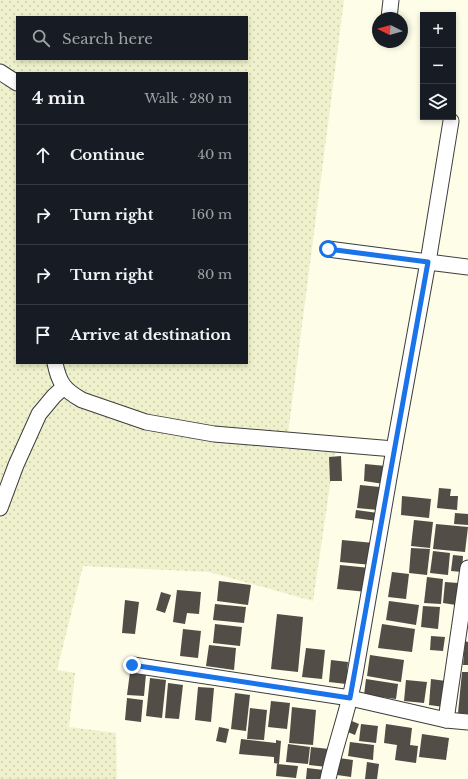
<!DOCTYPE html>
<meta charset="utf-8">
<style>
:root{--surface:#171b24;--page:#20242c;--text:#f1f3f6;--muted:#9ea1a6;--line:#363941}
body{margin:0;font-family:"Libre Baskerville",serif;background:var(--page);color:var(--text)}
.controls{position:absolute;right:12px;top:12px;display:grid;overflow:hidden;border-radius:0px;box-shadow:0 2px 6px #0003}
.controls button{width:36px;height:36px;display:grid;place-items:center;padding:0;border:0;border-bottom:1px solid var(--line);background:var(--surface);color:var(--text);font:20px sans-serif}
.compass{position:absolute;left:372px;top:12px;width:36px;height:36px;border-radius:50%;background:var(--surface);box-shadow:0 2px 6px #0003;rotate:276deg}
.stop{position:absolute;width:12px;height:12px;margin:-9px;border:3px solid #1a73e8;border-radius:50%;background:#fff}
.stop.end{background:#1a73e8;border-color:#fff;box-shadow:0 1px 4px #0008}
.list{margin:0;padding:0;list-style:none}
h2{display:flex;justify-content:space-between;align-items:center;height:52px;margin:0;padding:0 16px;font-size:17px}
h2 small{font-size:13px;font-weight:400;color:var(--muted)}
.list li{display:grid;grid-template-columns:26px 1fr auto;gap:12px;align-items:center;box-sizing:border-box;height:60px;padding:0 16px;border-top:1px solid var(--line)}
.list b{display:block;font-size:15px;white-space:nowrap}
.list em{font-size:13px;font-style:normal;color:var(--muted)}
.icon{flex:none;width:22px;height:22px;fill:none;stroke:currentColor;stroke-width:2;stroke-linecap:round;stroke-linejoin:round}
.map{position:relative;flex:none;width:468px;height:779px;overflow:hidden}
.search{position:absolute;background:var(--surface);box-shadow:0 2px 6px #0003;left:16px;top:16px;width:232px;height:44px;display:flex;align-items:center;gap:10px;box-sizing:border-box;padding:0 14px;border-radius:0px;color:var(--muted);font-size:15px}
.panel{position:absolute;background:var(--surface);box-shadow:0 2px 6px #0003;left:16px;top:72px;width:232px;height:292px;border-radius:0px}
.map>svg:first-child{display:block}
.farmland{fill:url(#farmland-dots);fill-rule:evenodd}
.building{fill:#524d47}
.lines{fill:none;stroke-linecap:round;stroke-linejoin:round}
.minor-casing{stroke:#3d3d3d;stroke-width:17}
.minor{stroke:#fff;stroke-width:15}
.route{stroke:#1a73e8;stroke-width:5}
</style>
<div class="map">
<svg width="468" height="779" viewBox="0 0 468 779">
<defs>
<pattern id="farmland-dots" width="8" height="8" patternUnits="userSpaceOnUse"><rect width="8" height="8" fill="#eef1cb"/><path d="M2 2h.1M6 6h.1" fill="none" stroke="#cbcdad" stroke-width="1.8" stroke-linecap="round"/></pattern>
</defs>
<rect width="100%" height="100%" fill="#fefde8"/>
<path class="farmland" d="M 0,0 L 344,0 L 286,449 L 335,451 L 313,601 L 209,572 L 83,566 L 57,670 L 75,673 L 69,727 L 116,733 L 117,779 L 0,779 ZM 17,17 L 247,17 L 247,59 L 17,59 ZM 17,73 L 247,73 L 247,363 L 17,363 Z"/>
<g class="building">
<polygon points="341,456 342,481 330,481 329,457"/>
<polygon points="365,464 386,466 384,484 364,481"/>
<polygon points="360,485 380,487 378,510 357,508"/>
<polygon points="439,488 451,489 450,496 458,496 457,510 437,508"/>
<polygon points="402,496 431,499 429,518 401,515"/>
<polygon points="356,510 378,513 377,521 355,518"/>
<polygon points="455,513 468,514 468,525 454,524"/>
<polygon points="414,520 433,522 430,548 411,546"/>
<polygon points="436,524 468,527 465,552 433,549"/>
<polygon points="342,540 374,543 372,565 340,562"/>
<polygon points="411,548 430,549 427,575 409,573"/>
<polygon points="433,551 450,553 448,575 430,573"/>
<polygon points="453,555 463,556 462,572 451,571"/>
<polygon points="340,565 370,568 367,592 337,589"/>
<polygon points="392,572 409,574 406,599 388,597"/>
<polygon points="427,577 443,579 441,604 424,603"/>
<polygon points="219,581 251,585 248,605 217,601"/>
<polygon points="445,582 458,583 456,605 443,603"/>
<polygon points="177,590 201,592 199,614 187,613 185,624 173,622"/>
<polygon points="161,592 171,595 165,613 156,610"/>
<polygon points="125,600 139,602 135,634 122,633"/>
<polygon points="389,601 419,605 416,625 386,620"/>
<polygon points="215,604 246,607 244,623 213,620"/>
<polygon points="423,606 440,607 438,629 421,627"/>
<polygon points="277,614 303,617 298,672 271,669"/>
<polygon points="215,624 242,627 240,646 213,643"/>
<polygon points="382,624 415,629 412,652 378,648"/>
<polygon points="183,629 201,631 198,658 180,656"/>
<polygon points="431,636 445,637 443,651 430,650"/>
<polygon points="465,641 468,642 468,665 463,665"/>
<polygon points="209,645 236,648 234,670 206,666"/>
<polygon points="306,648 325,650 322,679 302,677"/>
<polygon points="370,655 404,660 401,682 367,676"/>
<polygon points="331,660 348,662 346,684 329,682"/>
<polygon points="130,672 146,674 144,696 127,695"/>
<polygon points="462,672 468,672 468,714 458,713"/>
<polygon points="150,678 166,680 162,718 146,716"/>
<polygon points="366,679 398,684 396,699 364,695"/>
<polygon points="431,679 446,681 444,707 429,705"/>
<polygon points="406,680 427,682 424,703 404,701"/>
<polygon points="168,683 183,685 179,719 165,718"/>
<polygon points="198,687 214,688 211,722 195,720"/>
<polygon points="235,693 250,695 246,731 231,729"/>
<polygon points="127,698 143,700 141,722 125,720"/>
<polygon points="271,701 290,703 287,729 268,727"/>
<polygon points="292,707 316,710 313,745 289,743"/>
<polygon points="250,708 267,710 264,740 247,739"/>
<polygon points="347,719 359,724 355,735 343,730"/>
<polygon points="361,724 378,726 376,743 359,741"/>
<polygon points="386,724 412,728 410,745 418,746 416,763 395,760 397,745 384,743"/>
<polygon points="219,727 229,729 226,743 216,741"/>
<polygon points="422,734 449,738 446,760 419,757"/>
<polygon points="241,739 276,743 276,740 281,741 279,764 274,763 274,757 239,754"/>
<polygon points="350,742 374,745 373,760 348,756"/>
<polygon points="288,744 310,747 308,764 286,762"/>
<polygon points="311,747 329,749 327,767 309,765"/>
<polygon points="339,758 353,760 351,777 337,775"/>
<polygon points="367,762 379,764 377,779 365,779"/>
<polygon points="277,764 298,766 296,778 276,776"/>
<polygon points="307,768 324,770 323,779 306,779"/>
</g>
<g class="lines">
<defs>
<g id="minor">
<polyline points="389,18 391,0"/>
<polyline points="0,72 17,83"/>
<polyline points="328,249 428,262 451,121"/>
<path d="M 55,363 C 59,383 64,390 82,400 L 146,422 L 214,434 L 394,449"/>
<polyline points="0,508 16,465 39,414 54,396 64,387"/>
<polyline points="133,665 350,698 446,720 468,722"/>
<polyline points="446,720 468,568"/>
<path d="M 328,779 C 335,746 347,714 354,680 L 394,449 L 428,262 L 468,267"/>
</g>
</defs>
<use href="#minor" class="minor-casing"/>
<use href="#minor" class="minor"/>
</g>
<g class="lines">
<polyline class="route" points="132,665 350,698 428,262 328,249"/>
</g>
</svg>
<div class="controls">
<button>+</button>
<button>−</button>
<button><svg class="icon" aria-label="layers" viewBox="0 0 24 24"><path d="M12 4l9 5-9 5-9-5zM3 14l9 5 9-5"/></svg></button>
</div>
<svg class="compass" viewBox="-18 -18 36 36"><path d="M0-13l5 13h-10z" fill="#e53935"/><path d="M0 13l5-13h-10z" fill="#9ea1a6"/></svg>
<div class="stop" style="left:328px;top:249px"></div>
<div class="stop end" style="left:132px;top:665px"></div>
<div class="search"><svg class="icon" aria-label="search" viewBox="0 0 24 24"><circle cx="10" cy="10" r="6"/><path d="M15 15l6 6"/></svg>Search here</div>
<section class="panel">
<h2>4 min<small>Walk · 280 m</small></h2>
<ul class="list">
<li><svg class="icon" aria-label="ahead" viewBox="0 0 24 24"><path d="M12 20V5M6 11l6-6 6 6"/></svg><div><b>Continue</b></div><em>40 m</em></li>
<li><svg class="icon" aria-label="right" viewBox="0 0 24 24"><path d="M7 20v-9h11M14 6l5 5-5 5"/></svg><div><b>Turn right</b></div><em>160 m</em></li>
<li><svg class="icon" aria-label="right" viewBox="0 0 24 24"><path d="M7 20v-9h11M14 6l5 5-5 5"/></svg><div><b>Turn right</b></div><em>80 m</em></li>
<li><svg class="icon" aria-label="arrive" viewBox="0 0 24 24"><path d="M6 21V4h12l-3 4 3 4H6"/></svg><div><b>Arrive at destination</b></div></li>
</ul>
</section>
</div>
